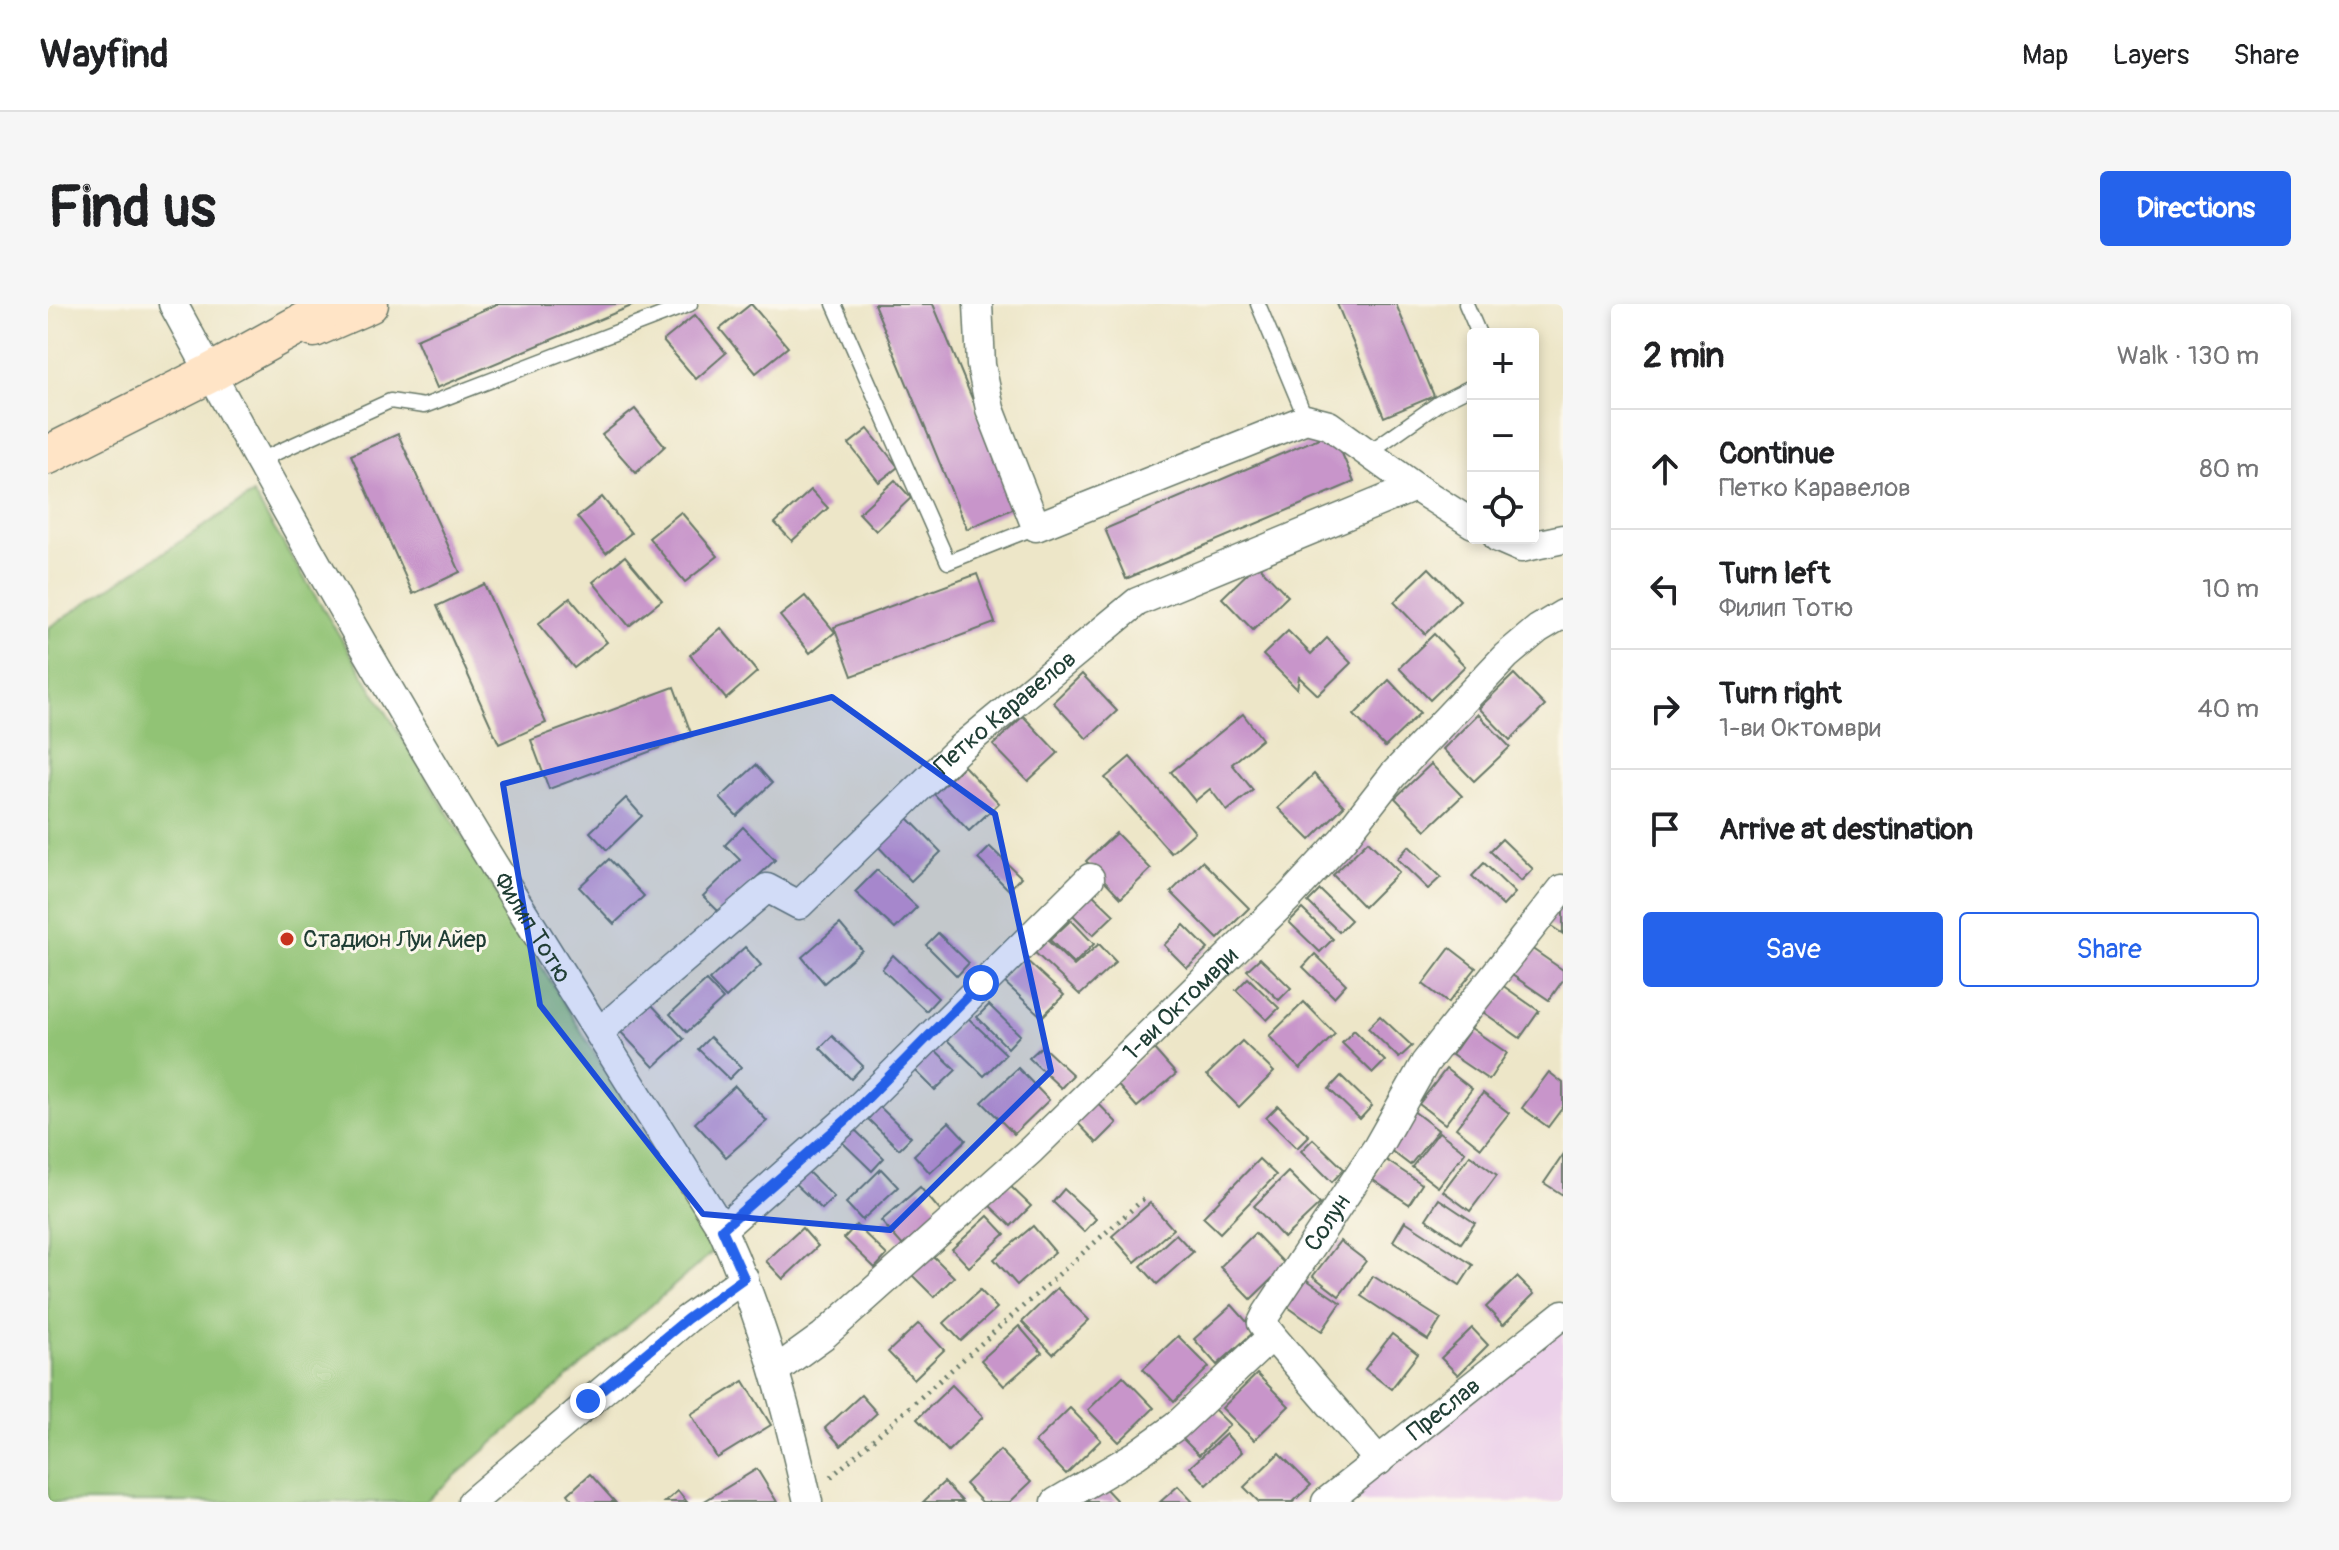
<!DOCTYPE html>
<meta charset="utf-8">
<style>
:root{--surface:#fff;--page:#f6f6f6;--text:#202124;--muted:#757577;--line:#e0e0e0;--accent:#2563eb}
body{margin:0;font-family:Pangolin,sans-serif;background:var(--page);color:var(--text)}
.controls{position:absolute;right:24px;top:24px;display:grid;overflow:hidden;border-radius:8px;box-shadow:0 4px 12px #0003}
.controls button{width:72px;height:72px;display:grid;place-items:center;padding:0;border:0;border-bottom:2px solid var(--line);background:var(--surface);color:var(--text);font:40px sans-serif}
.stop{position:absolute;width:24px;height:24px;margin:-18px;border:6px solid #2563eb;border-radius:50%;background:#fff}
.stop.end{background:#2563eb;border-color:#fff;box-shadow:0 2px 8px #0008}
.list{margin:0;padding:0;list-style:none}
h2{display:flex;justify-content:space-between;align-items:center;height:104px;margin:0;padding:0 32px;font-size:34px}
h2 small{font-size:26px;font-weight:400;color:var(--muted)}
.list li{display:grid;grid-template-columns:52px 1fr auto;gap:24px;align-items:center;box-sizing:border-box;height:120px;padding:0 32px;border-top:2px solid var(--line)}
.list b{display:block;font-size:30px;white-space:nowrap}
.list p{margin:0;font-size:26px;white-space:nowrap;color:var(--muted)}
.list em{font-size:26px;font-style:normal;color:var(--muted)}
.actions{display:flex;gap:16px;padding:24px 32px}
.actions a{flex:1;padding:18px 0;border:2px solid var(--accent);border-radius:8px;text-align:center;font-size:28px;color:var(--accent)}
.actions .main{background:var(--accent);color:#fff}
.icon{flex:none;width:44px;height:44px;fill:none;stroke:currentColor;stroke-width:2;stroke-linecap:round;stroke-linejoin:round}
.map{position:relative;flex:none;width:1515px;height:1198px;overflow:hidden;border-radius:8px}
header{display:flex;align-items:center;gap:48px;box-sizing:border-box;height:112px;padding:0 40px;background:var(--surface);border-bottom:2px solid var(--line)}
header strong{font-size:38px}
nav{display:flex;gap:44px;margin-inline-start:auto;font-size:28px}
.intro{display:flex;align-items:center;justify-content:space-between;box-sizing:border-box;height:192px;padding:0 48px}
h1{margin:0;font-size:56px}
.button{padding:20px 36px;border-radius:8px;background:var(--accent);color:#fff;font-size:28px;font-weight:700}
main{display:flex;gap:48px;padding:0 48px}
aside{flex:1;background:var(--surface);border-radius:8px;box-shadow:0 4px 12px #0003}
.map>svg:first-child{display:block}
.built{fill:#ecd1ea}
.green{fill:#91c374;stroke:#588054;stroke-width:2}
.building{fill:#c895ca}
.lines{fill:none;stroke-linecap:round;stroke-linejoin:round}
.lane-casing{stroke:#677868;stroke-width:17}
.street-casing{stroke:#677868;stroke-width:31}
.secondary-casing{stroke:#677868;stroke-width:41}
.path{stroke:#677868;stroke-width:5;stroke-dasharray:2 6;stroke-linecap:butt}
.lane{stroke:#fff;stroke-width:14}
.street{stroke:#fff;stroke-width:28}
.secondary{stroke:#ffe4c6;stroke-width:38}
.route{stroke:#2563eb;stroke-width:10}
.marked{fill:#1d4ed8;fill-opacity:0.2;stroke:#1d4ed8;stroke-width:6;stroke-linejoin:round}
.poi-dot{fill:#c8321e;stroke:#fbf7ec;stroke-width:3}
.labels{text-anchor:middle;dominant-baseline:central;stroke-width:6;stroke-linejoin:round;paint-order:stroke}
.street-label{font-size:24px;fill:#1f3d34;stroke:#fbf7ec}
.poi-label{font-size:24px;fill:#1f3d34;stroke:#fbf7ec;text-anchor:start}
</style>
<header>
<strong>Wayfind</strong>
<nav><a>Map</a><a>Layers</a><a>Share</a></nav>
</header>
<div class="intro"><h1>Find us</h1><a class="button">Directions</a></div>
<main>
<div class="map">
<svg width="1515" height="1198" viewBox="0 0 1515 1198">
<rect width="100%" height="100%" fill="#fbf7ec"/>
<filter id="ink" filterUnits="userSpaceOnUse"><feTurbulence type="fractalNoise" baseFrequency=".0125" numOctaves="2"/><feDisplacementMap in="SourceGraphic" scale="16" xChannelSelector="R" yChannelSelector="G"/><feConvolveMatrix kernelMatrix="1 2 1 2 8 2 1 2 1" color-interpolation-filters="sRGB"/></filter>
<filter id="wash" filterUnits="userSpaceOnUse"><feTurbulence type="fractalNoise" baseFrequency=".006" numOctaves="4" result="noise"/><feDisplacementMap in="SourceGraphic" scale="32" xChannelSelector="R" yChannelSelector="G"/><feGaussianBlur stdDeviation="1.8" result="paint"/><feColorMatrix in="noise" values="0 0 0 0 0 0 0 0 0 0 0 0 0 0 0 0 0 1.4 0 .05"/><feComposite in="paint" operator="in"/></filter>
<g filter="url(#wash)">
<rect width="100%" height="100%" fill="#ede6c8"/>
<polygon class="built" points="1515,1009 1515,1198 1275,1198"/>
<polygon class="green" points="205,190 667,946 377,1198 0,1198 0,324"/>
<g id="blocks">
<g class="building">
<polygon points="449,0 588,0 389,84 368,35"/>
<polygon points="703,0 740,43 708,69 672,25"/>
<polygon points="826,0 885,0 969,203 919,225"/>
<polygon points="1289,0 1348,0 1386,92 1336,113"/>
<polygon points="647,11 678,49 648,75 615,37"/>
<polygon points="587,105 617,142 588,169 554,131"/>
<polygon points="820,125 850,163 831,178 801,140"/>
<polygon points="1285,128 1306,178 1078,275 1057,225"/>
<polygon points="350,130 412,268 365,290 303,151"/>
<polygon points="847,176 863,194 828,227 811,209"/>
<polygon points="763,186 780,204 744,237 727,219"/>
<polygon points="554,193 583,229 558,249 529,213"/>
<polygon points="633,208 670,252 637,278 601,234"/>
<polygon points="577,252 614,296 581,322 545,278"/>
<polygon points="1209,260 1240,292 1205,326 1174,294"/>
<polygon points="1381,264 1412,296 1377,330 1346,298"/>
<polygon points="929,270 947,319 804,372 786,323"/>
<polygon points="436,280 498,419 451,440 389,302"/>
<polygon points="757,292 787,328 762,349 732,312"/>
<polygon points="522,294 559,338 526,364 490,320"/>
<polygon points="673,324 709,368 678,395 642,351"/>
<polygon points="1240,327 1263,350 1279,334 1303,359 1270,391 1251,373 1249,385 1215,351"/>
<polygon points="1386,330 1417,362 1382,396 1351,364"/>
<polygon points="1034,370 1069,407 1039,435 1005,398"/>
<polygon points="1466,370 1497,402 1462,436 1431,404"/>
<polygon points="1341,376 1372,409 1337,443 1306,411"/>
<polygon points="626,383 644,432 501,485 483,436"/>
<polygon points="1195,410 1214,435 1184,460 1205,486 1179,507 1162,485 1147,497 1123,468"/>
<polygon points="1430,410 1462,443 1426,477 1395,445"/>
<polygon points="975,412 1010,449 980,477 945,441"/>
<polygon points="1082,453 1147,528 1123,549 1057,474"/>
<polygon points="1383,460 1414,492 1378,526 1347,494"/>
<polygon points="708,461 724,479 689,512 672,494"/>
<polygon points="916,462 951,499 921,527 886,490"/>
<polygon points="1266,470 1296,502 1262,536 1230,504"/>
<polygon points="578,494 594,512 559,546 542,528"/>
<polygon points="858,512 893,548 863,577 828,540"/>
<polygon points="695,523 727,556 672,609 655,592 692,556 677,541"/>
<polygon points="1068,529 1103,565 1073,594 1038,557"/>
<polygon points="1454,535 1485,565 1473,577 1442,547"/>
<polygon points="1320,537 1351,568 1316,603 1285,571"/>
<polygon points="1361,542 1393,573 1380,585 1349,555"/>
<polygon points="942,543 973,573 961,586 930,555"/>
<polygon points="561,555 596,592 566,620 531,583"/>
<polygon points="1154,557 1201,604 1170,635 1123,588"/>
<polygon points="1436,559 1467,589 1455,602 1424,572"/>
<polygon points="829,566 869,603 847,625 807,588"/>
<polygon points="1272,586 1303,616 1291,628 1260,598"/>
<polygon points="1042,588 1066,611 1045,631 1022,608"/>
<polygon points="1515,598 1515,630 1500,620"/>
<polygon points="1254,605 1285,635 1272,648 1241,618"/>
<polygon points="1023,616 1046,640 1026,660 1002,636"/>
<polygon points="792,620 814,646 776,679 754,653"/>
<polygon points="1136,621 1160,645 1139,664 1116,641"/>
<polygon points="890,629 921,659 909,672 878,641"/>
<polygon points="995,632 1026,662 1051,640 1068,658 1032,691 982,644"/>
<polygon points="697,643 713,661 678,694 661,676"/>
<polygon points="1402,644 1428,664 1400,699 1375,680"/>
<polygon points="1483,644 1515,666 1515,676 1501,696 1464,671"/>
<polygon points="1267,650 1298,680 1286,693 1255,663"/>
<polygon points="845,651 890,694 878,707 834,665"/>
<polygon points="976,654 1016,691 994,713 954,676"/>
<polygon points="1212,654 1243,684 1231,696 1199,666"/>
<polygon points="1200,674 1231,704 1219,716 1188,686"/>
<polygon points="658,677 675,695 639,728 622,710"/>
<polygon points="1454,681 1491,707 1472,734 1435,708"/>
<polygon points="601,698 636,735 606,763 571,726"/>
<polygon points="1256,698 1287,730 1252,765 1221,732"/>
<polygon points="941,701 972,731 960,744 929,713"/>
<polygon points="918,712 958,750 936,772 897,734"/>
<polygon points="1332,712 1364,742 1351,754 1320,724"/>
<polygon points="1423,724 1459,749 1441,776 1404,751"/>
<polygon points="1306,726 1337,757 1325,769 1294,739"/>
<polygon points="784,732 815,762 803,775 772,744"/>
<polygon points="662,733 693,763 681,775 650,745"/>
<polygon points="1194,737 1226,768 1191,803 1159,771"/>
<polygon points="994,742 1025,771 1013,784 981,754"/>
<polygon points="884,743 908,766 887,786 864,763"/>
<polygon points="1105,744 1128,770 1089,803 1067,778"/>
<polygon points="970,764 1001,796 966,830 934,798"/>
<polygon points="1398,765 1424,785 1397,820 1371,800"/>
<polygon points="1501,768 1515,779 1515,803 1500,823 1474,804"/>
<polygon points="1293,772 1324,802 1312,815 1281,785"/>
<polygon points="687,782 719,817 678,853 647,819"/>
<polygon points="1435,789 1461,809 1433,844 1408,824"/>
<polygon points="1046,795 1069,819 1049,839 1026,815"/>
<polygon points="831,802 863,833 851,845 820,815"/>
<polygon points="1230,802 1261,832 1249,844 1218,814"/>
<polygon points="1364,806 1390,826 1362,861 1337,842"/>
<polygon points="901,818 918,836 882,869 866,851"/>
<polygon points="805,824 836,854 824,867 793,837"/>
<polygon points="1391,828 1417,848 1390,883 1364,863"/>
<polygon points="1265,835 1296,865 1284,878 1253,847"/>
<polygon points="1422,851 1449,871 1422,907 1395,887"/>
<polygon points="1515,851 1515,891 1496,879"/>
<polygon points="1211,855 1228,871 1172,929 1155,913"/>
<polygon points="1338,856 1374,880 1361,900 1325,876"/>
<polygon points="755,863 786,893 774,905 742,875"/>
<polygon points="833,865 850,883 814,916 798,899"/>
<polygon points="1240,868 1272,900 1236,934 1206,902"/>
<polygon points="959,879 983,902 963,922 939,899"/>
<polygon points="872,883 894,909 856,943 833,917"/>
<polygon points="1016,885 1048,915 1036,928 1005,898"/>
<polygon points="1391,895 1427,919 1413,939 1378,915"/>
<polygon points="1102,899 1125,925 1087,958 1064,932"/>
<polygon points="940,912 957,930 921,963 904,945"/>
<polygon points="1357,917 1425,961 1412,981 1345,937"/>
<polygon points="808,921 839,951 827,964 796,934"/>
<polygon points="985,922 1007,948 969,981 946,955"/>
<polygon points="754,924 770,942 735,975 718,957"/>
<polygon points="1207,929 1238,961 1203,995 1172,963"/>
<polygon points="1128,930 1145,948 1109,980 1093,962"/>
<polygon points="1292,937 1318,957 1291,992 1265,972"/>
<polygon points="883,950 906,973 886,993 863,970"/>
<polygon points="1325,972 1393,1015 1380,1036 1313,992"/>
<polygon points="1469,973 1486,990 1455,1021 1438,1003"/>
<polygon points="1256,974 1293,999 1274,1027 1237,1001"/>
<polygon points="1009,984 1041,1016 1005,1050 974,1018"/>
<polygon points="932,986 949,1004 913,1037 896,1019"/>
<polygon points="1184,1001 1207,1027 1169,1061 1146,1035"/>
<polygon points="871,1019 896,1046 866,1075 840,1048"/>
<polygon points="971,1022 994,1049 956,1082 933,1056"/>
<polygon points="1424,1024 1440,1041 1410,1071 1393,1054"/>
<polygon points="1344,1030 1370,1050 1343,1085 1317,1065"/>
<polygon points="1130,1032 1161,1063 1126,1098 1095,1065"/>
<polygon points="1209,1070 1241,1102 1206,1136 1174,1104"/>
<polygon points="1075,1072 1106,1104 1071,1138 1040,1106"/>
<polygon points="696,1077 723,1121 669,1154 643,1110"/>
<polygon points="904,1081 935,1113 900,1147 869,1115"/>
<polygon points="813,1091 829,1109 793,1142 777,1124"/>
<polygon points="1022,1104 1053,1136 1018,1170 987,1138"/>
<polygon points="1165,1104 1182,1121 1151,1151 1134,1134"/>
<polygon points="1178,1130 1194,1148 1159,1181 1142,1163"/>
<polygon points="952,1146 983,1178 962,1198 934,1198 917,1180"/>
<polygon points="1231,1149 1263,1181 1245,1198 1211,1198 1196,1183"/>
<polygon points="709,1165 729,1198 655,1198"/>
<polygon points="542,1170 567,1198 526,1198 520,1190"/>
<polygon points="896,1178 915,1198 875,1198"/>
<polygon points="1055,1182 1070,1198 1038,1198"/>
<polygon points="1130,1182 1145,1198 1112,1198"/>
<polygon points="630,1187 639,1198 617,1198"/>
</g>
</g>
</g>
<g filter="url(#ink)">
<use href="#blocks" fill-opacity="0" stroke="#677868" stroke-width="2"/>
<g class="lines">
<defs>
<g id="lane">
<polyline points="786,0 900,258 988,223"/>
<polyline points="1210,0 1258,115"/>
<polyline points="1418,0 1431,30"/>
<polyline points="1320,149 1391,99 1425,82"/>
<polyline points="210,157 342,97 376,102 642,0"/>
</g>
<g id="street">
<path id="s1" d="M 125,0 C 223,181 324,360 430,535 C 510,666 593,795 674,925 C 714,1013 739,1104 760,1198"/>
<polyline points="930,0 933,61 942,105 988,223 1258,115 1281,121 1367,183"/>
<polyline points="1450,234 1473,244 1515,235"/>
<path id="s2" d="M 551,728 L 719,584 L 751,601 L 910,446 L 1089,298 L 1367,183 L 1425,220"/>
<polyline points="674,925 798,816 1042,574"/>
<polyline points="1224,1032 1331,1157"/>
<path id="s3" d="M 728,1066 L 775,1032 L 983,846 L 1243,591 L 1295,535 L 1345,471 L 1458,352 L 1490,325 L 1515,310"/>
<polyline points="424,1198 639,1015 696,974"/>
<path id="s4" d="M 1008,1198 L 1088,1151 L 1128,1122 L 1224,1032 L 1214,1019 L 1219,1009 L 1330,842 L 1377,759 L 1514,585"/>
<path id="s5" d="M 1278,1198 L 1515,1010"/>
</g>
<g id="secondary">
<polyline points="266,24 321,0"/>
<polyline points="0,151 161,70 288,0"/>
</g>
</defs>
<use href="#lane" class="lane-casing"/>
<use href="#street" class="street-casing"/>
<use href="#secondary" class="secondary-casing"/>
<polyline class="path" points="783,1173 1099,892"/>
<use href="#lane" class="lane"/>
<use href="#street" class="street"/>
<use href="#secondary" class="secondary"/>
</g>
</g>
<g class="lines" filter="url(#ink)">
<polyline class="route" points="540,1097 639,1015 696,974 674,925 798,816 933,679"/>
</g>
<path class="marked" d="M 784,393 L 947,510 L 1003,767 L 842,926 L 655,910 L 492,701 L 455,480 Z"/>
<circle class="poi-dot" cx="239" cy="635" r="8"/>
<g class="labels">
<g class="street-label">
<text stroke="none"><textPath href="#s2" startOffset="540">Петко Каравелов</textPath></text>
<text stroke="none"><textPath href="#s1" startOffset="720">Филип Тотю</textPath></text>
<text stroke="none"><textPath href="#s3" startOffset="546">1-ви Октомври</textPath></text>
<text stroke="none"><textPath href="#s4" startOffset="410">Солун</textPath></text>
<text stroke="none"><textPath href="#s5" startOffset="150">Преслав</textPath></text>
</g>
<g class="poi-label">
<text x="255" y="635">Стадион Луи Айер</text>
</g>
</g>
</svg>
<div class="controls">
<button>+</button>
<button>−</button>
<button><svg class="icon" aria-label="locate" viewBox="0 0 24 24"><circle cx="12" cy="12" r="6"/><path d="M12 2v4M12 18v4M2 12h4M18 12h4"/></svg></button>
</div>
<div class="stop" style="left:933px;top:679px"></div>
<div class="stop end" style="left:540px;top:1097px"></div>
</div>
<aside>
<h2>2 min<small>Walk · 130 m</small></h2>
<ul class="list">
<li><svg class="icon" aria-label="ahead" viewBox="0 0 24 24"><path d="M12 20V5M6 11l6-6 6 6"/></svg><div><b>Continue</b><p>Петко Каравелов</p></div><em>80 m</em></li>
<li><svg class="icon" aria-label="left" viewBox="0 0 24 24"><path d="M17 20v-9H6M10 6l-5 5 5 5"/></svg><div><b>Turn left</b><p>Филип Тотю</p></div><em>10 m</em></li>
<li><svg class="icon" aria-label="right" viewBox="0 0 24 24"><path d="M7 20v-9h11M14 6l5 5-5 5"/></svg><div><b>Turn right</b><p>1-ви Октомври</p></div><em>40 m</em></li>
<li><svg class="icon" aria-label="arrive" viewBox="0 0 24 24"><path d="M6 21V4h12l-3 4 3 4H6"/></svg><div><b>Arrive at destination</b></div></li>
</ul>
<div class="actions"><a class="main">Save</a><a>Share</a></div>
</aside>
</main>
